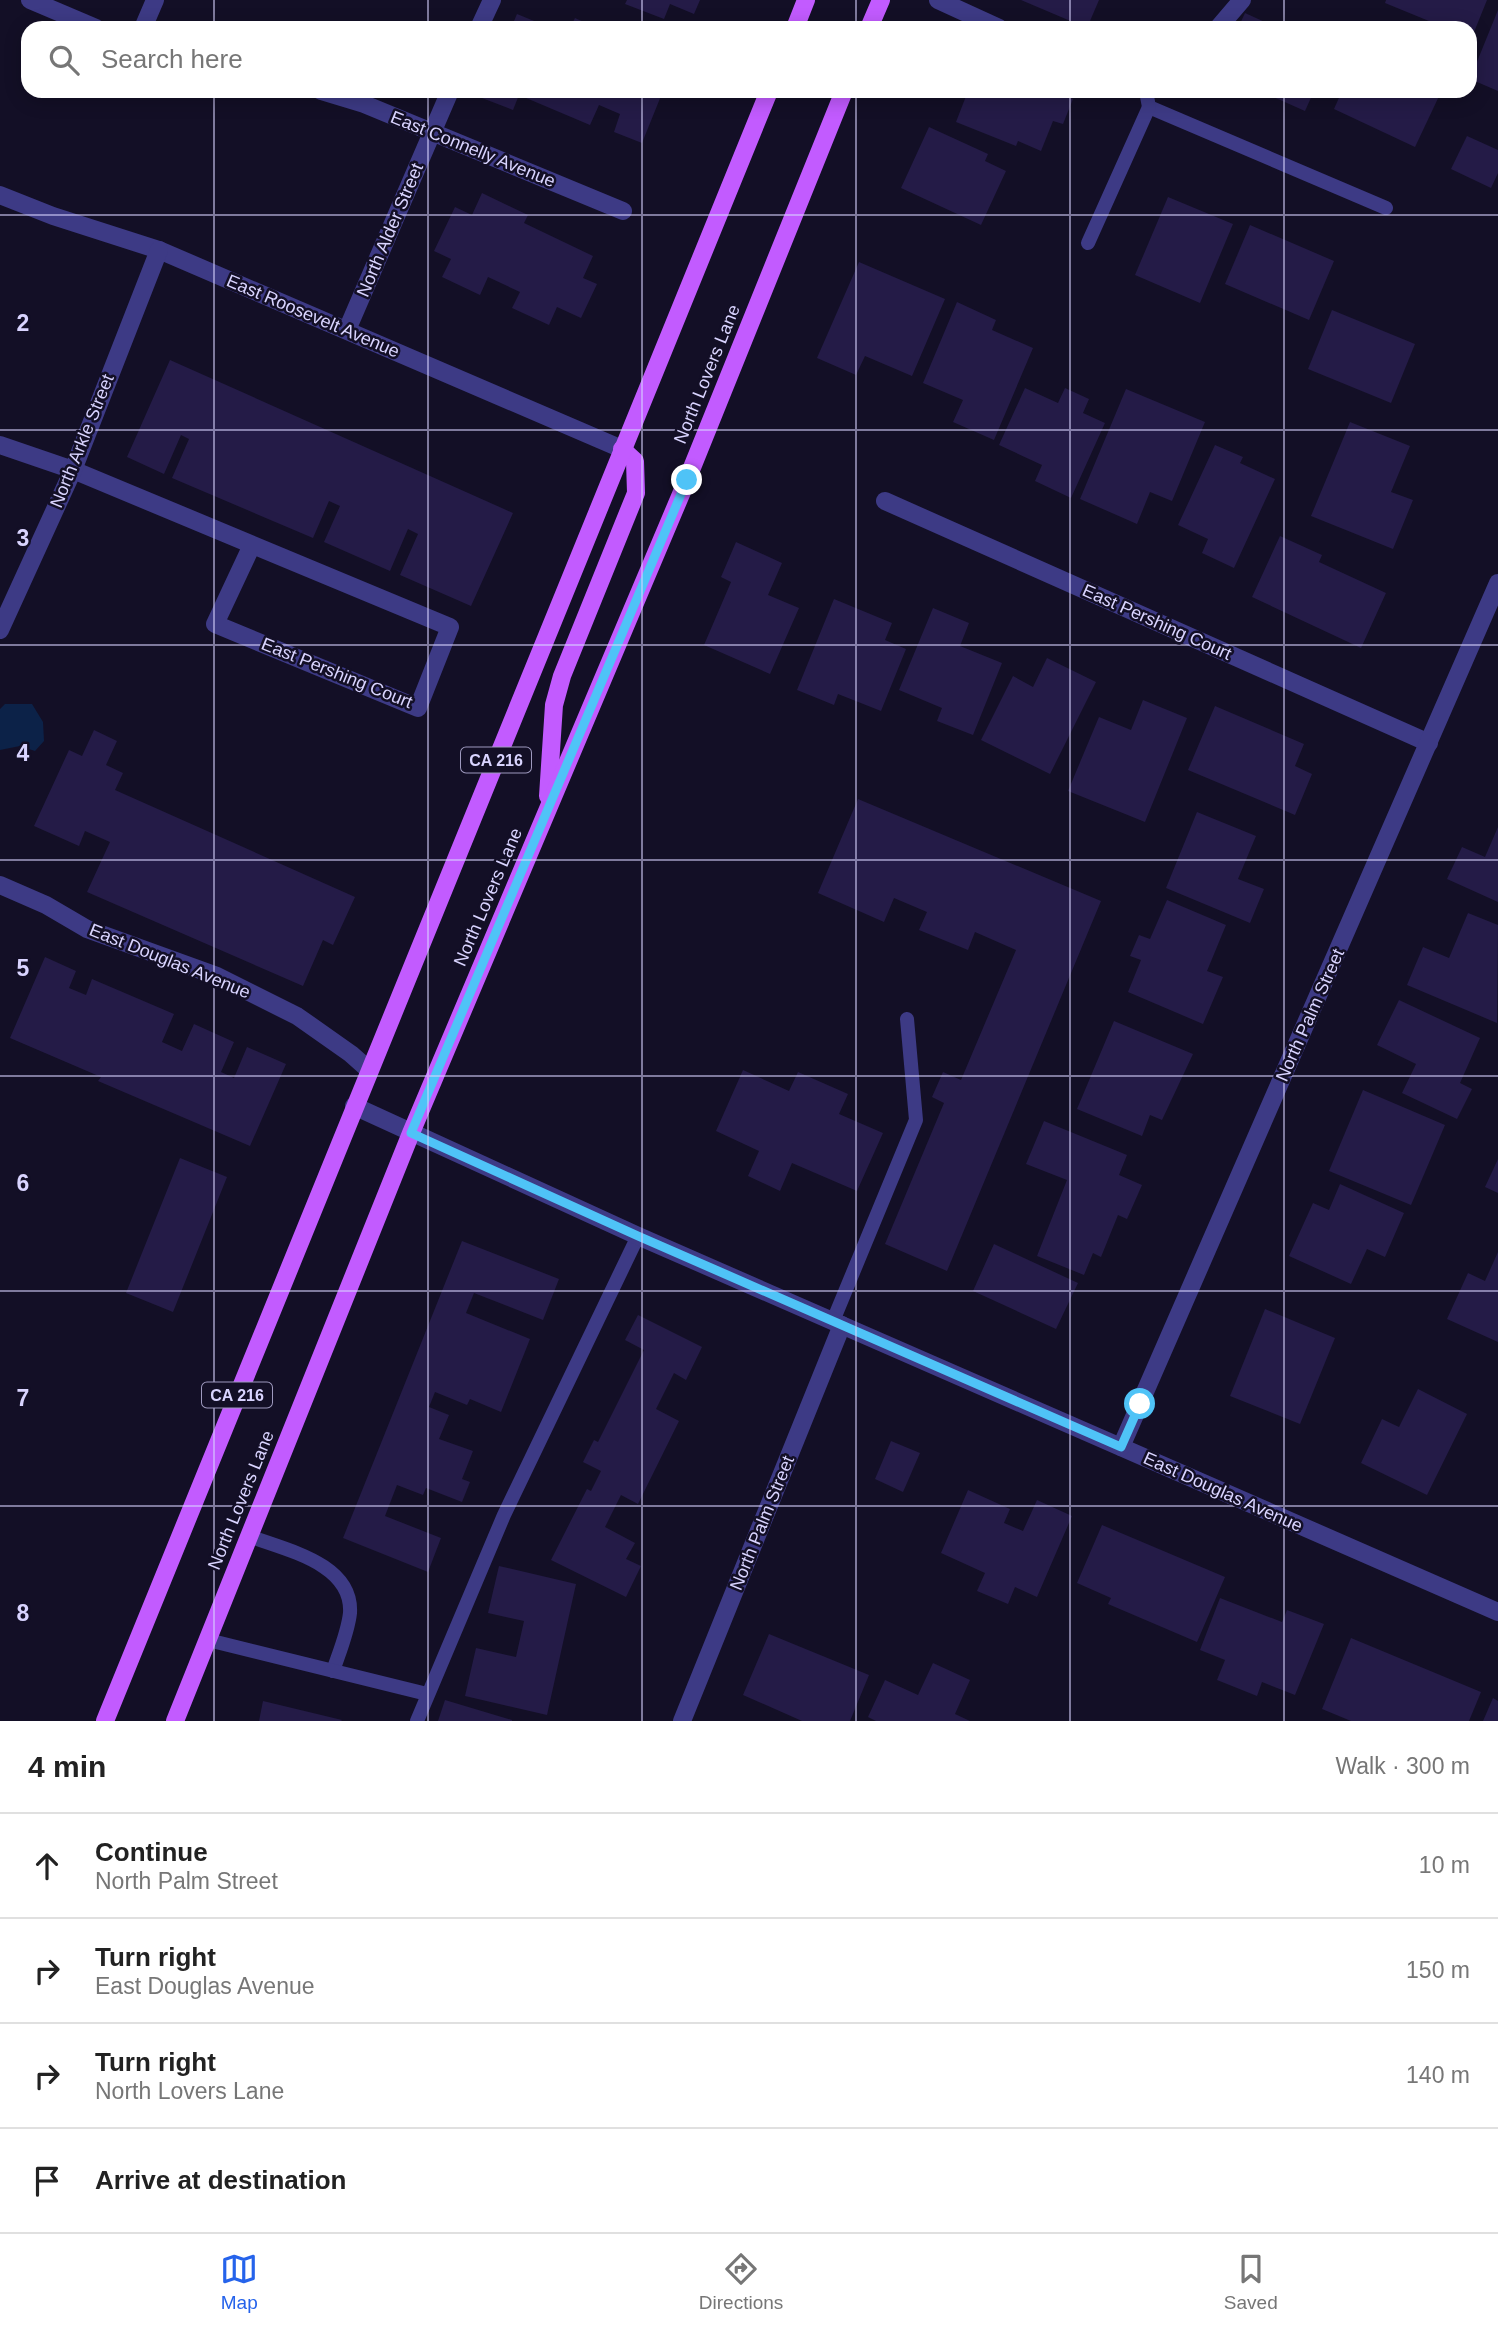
<!DOCTYPE html>
<meta charset="utf-8">
<style>
:root{--surface:#fff;--page:#f6f6f6;--text:#222;--muted:#767676;--line:#e0e0e0;--accent:#2563eb}
body{margin:0;font-family:Arial,sans-serif;background:var(--page);color:var(--text)}
.stop{position:absolute;width:21px;height:21px;margin:-16px;border:5px solid #4fc3f7;border-radius:50%;background:#fff}
.stop.end{background:#4fc3f7;border-color:#fff;box-shadow:0 2px 7px #0008}
.list{margin:0;padding:0;list-style:none}
h2{display:flex;justify-content:space-between;align-items:center;height:91px;margin:0;padding:0 28px;font-size:30px}
h2 small{font-size:23px;font-weight:400;color:var(--muted)}
.list li{display:grid;grid-template-columns:46px 1fr auto;gap:21px;align-items:center;box-sizing:border-box;height:105px;padding:0 28px;border-top:2px solid var(--line)}
.list b{display:block;font-size:26px;white-space:nowrap}
.list p{margin:0;font-size:23px;white-space:nowrap;color:var(--muted)}
.list em{font-size:23px;font-style:normal;color:var(--muted)}
.icon{flex:none;width:38px;height:38px;fill:none;stroke:currentColor;stroke-width:2;stroke-linecap:round;stroke-linejoin:round}
.map{position:relative;flex:none;width:1498px;height:1721px;overflow:hidden}
.search{position:absolute;background:var(--surface);box-shadow:0 4px 18px #0003;left:21px;right:21px;top:21px;height:77px;display:flex;align-items:center;gap:18px;box-sizing:border-box;padding:0 24px;border-radius:21px;color:var(--muted);font-size:26px}
.sheet{height:511px;background:var(--surface)}
nav{display:flex;justify-content:space-around;align-items:center;box-sizing:border-box;height:98px;border-top:2px solid var(--line);background:var(--surface);font-size:19px;color:var(--muted)}
nav a{display:grid;justify-items:center;gap:4px}
nav .on{color:var(--accent)}
.map>svg:first-child{display:block}
.water{fill:#0c2248}
.building{fill:#241b47}
.lines{fill:none;stroke-linecap:round;stroke-linejoin:round}
.lane{stroke:#3d3a85;stroke-width:14}
.street{stroke:#3d3a85;stroke-width:18}
.primary{stroke:#c25bff;stroke-width:18}
.route{stroke:#4fc3f7;stroke-width:9}
.grid{fill:none;stroke:#d9d4ff;stroke-width:2;stroke-opacity:0.55}
.labels{text-anchor:middle;dominant-baseline:central;stroke-width:5;stroke-linejoin:round;paint-order:stroke}
.shield{fill:#130f26;stroke:#9e99be;stroke-width:2}
.shield-label{font-size:16px;font-weight:bold;fill:#d9d4ff}
.street-label{font-size:18px;fill:#d9d4ff;stroke:#130f26}
.grid-label{font-size:23px;text-anchor:middle;font-weight:bold;fill:#d9d4ff;stroke:#130f26;stroke-width:5;stroke-linejoin:round;paint-order:stroke}
</style>
<div class="map">
<svg width="1498" height="1721" viewBox="0 0 1498 1721">
<rect width="100%" height="100%" fill="#130f26"/>
<polygon class="water" points="5,704 32,704 43,722 44,741 35,751 20,746 0,750 0,709"/>
<g class="building">
<polygon points="627,0 700,0 694,14 670,4 664,19 625,4"/>
<polygon points="1021,0 1099,0 1087,28"/>
<polygon points="1386,0 1487,0 1470,42 1470,28 1446,28 1385,3"/>
<polygon points="1498,10 1498,91 1470,79"/>
<polygon points="1245,13 1278,28 1238,28"/>
<polygon points="517,14 539,23 537,28 511,28"/>
<polygon points="575,18 597,28 570,28"/>
<polygon points="485,91 663,91 642,143 614,132 620,114 599,105 590,125 519,95 513,110 482,98"/>
<polygon points="968,91 1054,91 1073,99 1063,124 1053,121 1041,151 1018,141 1016,146 956,122"/>
<polygon points="1260,91 1314,91 1305,111"/>
<polygon points="1342,91 1438,91 1441,92 1415,147 1334,109"/>
<polygon points="929,127 988,154 985,161 1006,171 981,225 901,188"/>
<polygon points="1467,136 1498,150 1498,173 1491,188 1451,169"/>
<polygon points="482,193 528,215 524,223 593,256 583,278 597,284 581,318 557,307 549,325 512,308 520,292 488,277 480,295 442,277 451,259 434,251 455,207 472,215"/>
<polygon points="1168,197 1233,224 1200,303 1135,275"/>
<polygon points="1250,225 1334,261 1309,320 1225,284"/>
<polygon points="859,262 945,299 912,376 865,356 856,375 817,358"/>
<polygon points="957,302 996,320 992,330 1033,348 994,440 953,422 963,400 923,383"/>
<polygon points="1332,310 1415,344 1391,403 1308,369"/>
<polygon points="170,360 513,513 471,606 400,575 418,534 408,529 390,571 324,542 340,506 329,501 313,538 172,478 189,439 181,435 164,474 127,457"/>
<polygon points="1025,388 1058,403 1065,388 1089,399 1083,413 1105,423 1071,498 1035,481 1042,465 999,445"/>
<polygon points="1126,389 1205,422 1172,501 1150,492 1137,524 1080,499"/>
<polygon points="1350,422 1410,446 1391,492 1413,500 1393,549 1311,516"/>
<polygon points="1215,445 1243,457 1240,463 1275,479 1234,568 1202,553 1208,539 1178,525"/>
<polygon points="1280,536 1322,555 1319,562 1386,593 1361,648 1252,597"/>
<polygon points="736,542 782,563 768,595 799,608 770,674 704,645 731,582 721,577"/>
<polygon points="834,599 892,623 885,640 906,649 881,711 838,694 834,705 797,690"/>
<polygon points="933,608 969,623 960,646 1002,663 973,735 937,721 942,708 899,690"/>
<polygon points="1047,658 1096,682 1050,774 981,740 1013,676 1033,687"/>
<polygon points="1143,700 1187,718 1145,822 1068,791 1099,717 1131,730"/>
<polygon points="1215,706 1304,744 1295,766 1312,774 1295,815 1188,770"/>
<polygon points="94,730 117,741 106,765 123,773 115,790 355,897 333,945 323,940 303,986 87,892 110,842 85,831 79,846 34,826 69,750 82,756"/>
<polygon points="858,799 1101,901 947,1271 885,1244 944,1103 932,1097 943,1072 961,1080 1016,950 975,932 968,950 919,930 927,912 894,898 884,922 818,893"/>
<polygon points="1197,812 1256,836 1238,879 1264,889 1250,923 1166,888"/>
<polygon points="1498,827 1498,902 1447,879 1462,847 1485,857"/>
<polygon points="1167,900 1226,925 1207,971 1223,977 1203,1024 1128,992 1141,960 1130,956 1139,935 1150,939"/>
<polygon points="1468,913 1498,925 1497,1023 1407,985 1423,947 1449,958"/>
<polygon points="45,957 76,971 69,988 86,995 92,979 174,1014 162,1042 182,1051 194,1024 234,1042 221,1072 234,1078 247,1047 286,1064 250,1146 98,1081 101,1077 10,1038"/>
<polygon points="1399,1000 1480,1038 1460,1083 1472,1089 1457,1119 1402,1093 1416,1064 1377,1045"/>
<polygon points="1114,1021 1193,1054 1162,1120 1150,1115 1142,1136 1077,1109"/>
<polygon points="743,1070 789,1091 798,1072 848,1094 839,1114 883,1133 857,1191 792,1163 780,1191 748,1176 759,1151 716,1131"/>
<polygon points="1363,1090 1445,1125 1411,1205 1329,1171"/>
<polygon points="1044,1121 1127,1155 1119,1175 1142,1185 1127,1219 1118,1215 1101,1257 1093,1253 1084,1275 1037,1256 1067,1180 1026,1164"/>
<polygon points="180,1158 227,1177 173,1312 126,1293"/>
<polygon points="1498,1159 1498,1193 1485,1187"/>
<polygon points="1340,1184 1404,1213 1385,1257 1367,1249 1351,1284 1289,1256 1313,1203 1329,1210"/>
<polygon points="462,1241 559,1279 543,1320 474,1293 466,1313 530,1339 501,1412 470,1399 467,1405 435,1392 429,1407 449,1415 439,1439 473,1451 462,1479 470,1482 462,1502 426,1488 423,1495 397,1485 385,1516 441,1538 428,1572 343,1538"/>
<polygon points="994,1244 1078,1283 1056,1329 973,1291"/>
<polygon points="1498,1252 1498,1342 1447,1319 1468,1273 1485,1281"/>
<polygon points="1265,1309 1335,1338 1300,1424 1230,1396"/>
<polygon points="638,1315 702,1347 686,1380 674,1373 656,1409 679,1421 638,1504 621,1495 605,1527 635,1543 626,1559 641,1566 626,1597 551,1560 587,1489 591,1491 601,1471 583,1462 594,1440 598,1442 644,1350 625,1340"/>
<polygon points="1418,1389 1467,1414 1427,1495 1361,1463 1382,1419 1399,1427"/>
<polygon points="891,1441 920,1453 903,1492 875,1479"/>
<polygon points="968,1490 1010,1509 1004,1523 1023,1531 1037,1500 1072,1516 1037,1597 1015,1587 1008,1604 977,1591 985,1573 941,1553"/>
<polygon points="1102,1525 1225,1577 1197,1642 1108,1604 1111,1598 1077,1583"/>
<polygon points="499,1566 576,1584 547,1715 465,1696 476,1648 516,1657 524,1621 488,1613"/>
<polygon points="1220,1598 1282,1622 1287,1610 1324,1624 1295,1695 1262,1682 1257,1696 1217,1680 1225,1660 1200,1650"/>
<polygon points="769,1634 869,1675 850,1721 802,1721 743,1695"/>
<polygon points="1351,1638 1481,1692 1469,1721 1351,1721 1322,1709"/>
<polygon points="933,1663 970,1680 955,1714 970,1721 876,1721 868,1717 885,1680 918,1695"/>
<polygon points="1493,1698 1498,1701 1498,1721 1483,1721"/>
<polygon points="445,1700 512,1720 512,1721 438,1721"/>
<polygon points="263,1701 342,1720 341,1721 259,1721"/>
</g>
<g class="lines">
<g class="lane">
<polyline points="1146,91 1149,107 1386,208"/>
<polyline points="1088,243 1149,107"/>
<polyline points="833,1321 916,1120 907,1019"/>
<path d="M 249,1536 C 285,1550 353,1563 350,1613 C 348,1632 339,1653 333,1671"/>
<polyline points="208,1640 427,1694"/>
<polyline points="417,1721 504,1515 638,1236"/>
</g>
<g class="street">
<polyline points="30,0 96,28"/>
<polyline points="938,0 999,28"/>
<polyline points="143,28 155,0"/>
<polyline points="479,28 492,0"/>
<polyline points="1218,28 1242,0"/>
<polyline points="321,91 364,104 623,211"/>
<polyline points="0,195 53,216 159,250 622,449"/>
<polyline points="347,330 450,91"/>
<polyline points="0,445 73,470 450,627 418,708 215,624 252,545"/>
<polyline points="885,501 1429,743"/>
<polyline points="0,630 73,470 159,250"/>
<polyline points="0,885 46,905 87,929 217,976 297,1016 351,1054 369,1070"/>
<polyline points="354,1106 638,1236 1498,1612"/>
<polyline points="1121,1447 1498,583"/>
<polyline points="682,1721 842,1325"/>
</g>
<g class="primary">
<polyline points="795,28 806,0"/>
<polyline points="869,28 881,0"/>
<polyline points="548,796 554,705 562,676 636,493 635,461 622,449"/>
<polyline points="105,1721 769,91"/>
<polyline points="175,1721 411,1133 687,480 844,91"/>
</g>
</g>
<g class="lines">
<polyline class="route" points="687,480 411,1133 638,1236 1121,1447 1140,1404"/>
</g>
<path class="grid" d="M 214,0 L 214,28M 428,0 L 428,28M 642,0 L 642,28M 856,0 L 856,28M 1070,0 L 1070,28M 1284,0 L 1284,28M 214,91 L 214,1721M 428,91 L 428,1721M 642,91 L 642,1721M 856,91 L 856,1721M 1070,91 L 1070,1721M 1284,91 L 1284,1721M 0,215 L 1498,215M 0,430 L 1498,430M 0,645 L 1498,645M 0,860 L 1498,860M 0,1076 L 1498,1076M 0,1291 L 1498,1291M 0,1506 L 1498,1506"/>
<g class="labels">
<g class="shield">
<rect x="461" y="747.5" width="70" height="25" rx="5"/>
<rect x="202" y="1382.5" width="70" height="25" rx="5"/>
</g>
<g class="shield-label">
<text x="496" y="760">CA 216</text>
<text x="237" y="1395">CA 216</text>
</g>
<g class="street-label">
<text transform="translate(473 149) rotate(22)">East Connelly Avenue</text>
<text transform="translate(390 230) rotate(-67)">North Alder Street</text>
<text transform="translate(313 316) rotate(23)">East Roosevelt Avenue</text>
<text transform="translate(707 374) rotate(-68)">North Lovers Lane</text>
<text transform="translate(82 441) rotate(-68)">North Arkle Street</text>
<text transform="translate(1157 622) rotate(24)">East Pershing Court</text>
<text transform="translate(337 673) rotate(22)">East Pershing Court</text>
<text transform="translate(488 897) rotate(-67)">North Lovers Lane</text>
<text transform="translate(170 961) rotate(22)">East Douglas Avenue</text>
<text transform="translate(1310 1015) rotate(-66)">North Palm Street</text>
<text transform="translate(1223 1492) rotate(24)">East Douglas Avenue</text>
<text transform="translate(241 1500) rotate(-68)">North Lovers Lane</text>
<text transform="translate(762 1523) rotate(-68)">North Palm Street</text>
</g>
</g>
<g class="grid-label">
<text x="23" y="331">2</text>
<text x="23" y="546">3</text>
<text x="23" y="761">4</text>
<text x="23" y="976">5</text>
<text x="23" y="1191">6</text>
<text x="23" y="1406">7</text>
<text x="23" y="1621">8</text>
</g>
</svg>
<div class="stop" style="left:1140px;top:1404px"></div>
<div class="stop end" style="left:687px;top:480px"></div>
<div class="search"><svg class="icon" aria-label="search" viewBox="0 0 24 24"><circle cx="10" cy="10" r="6"/><path d="M15 15l6 6"/></svg>Search here</div>
</div>
<section class="sheet">
<h2>4 min<small>Walk · 300 m</small></h2>
<ul class="list">
<li><svg class="icon" aria-label="ahead" viewBox="0 0 24 24"><path d="M12 20V5M6 11l6-6 6 6"/></svg><div><b>Continue</b><p>North Palm Street</p></div><em>10 m</em></li>
<li><svg class="icon" aria-label="right" viewBox="0 0 24 24"><path d="M7 20v-9h11M14 6l5 5-5 5"/></svg><div><b>Turn right</b><p>East Douglas Avenue</p></div><em>150 m</em></li>
<li><svg class="icon" aria-label="right" viewBox="0 0 24 24"><path d="M7 20v-9h11M14 6l5 5-5 5"/></svg><div><b>Turn right</b><p>North Lovers Lane</p></div><em>140 m</em></li>
<li><svg class="icon" aria-label="arrive" viewBox="0 0 24 24"><path d="M6 21V4h12l-3 4 3 4H6"/></svg><div><b>Arrive at destination</b></div></li>
</ul>
</section>
<nav>
<a class="on"><svg class="icon" aria-label="map" viewBox="0 0 24 24"><path d="M3 6l6-2 6 2 6-2v14l-6 2-6-2-6 2zM9 4v14M15 6v14"/></svg>Map</a>
<a><svg class="icon" aria-label="directions" viewBox="0 0 24 24"><path d="M12 3l9 9-9 9-9-9zM9 14v-3h6M13 9l2 2-2 2"/></svg>Directions</a>
<a><svg class="icon" aria-label="saved" viewBox="0 0 24 24"><path d="M7 4h10v16l-5-4-5 4z"/></svg>Saved</a>
</nav>
